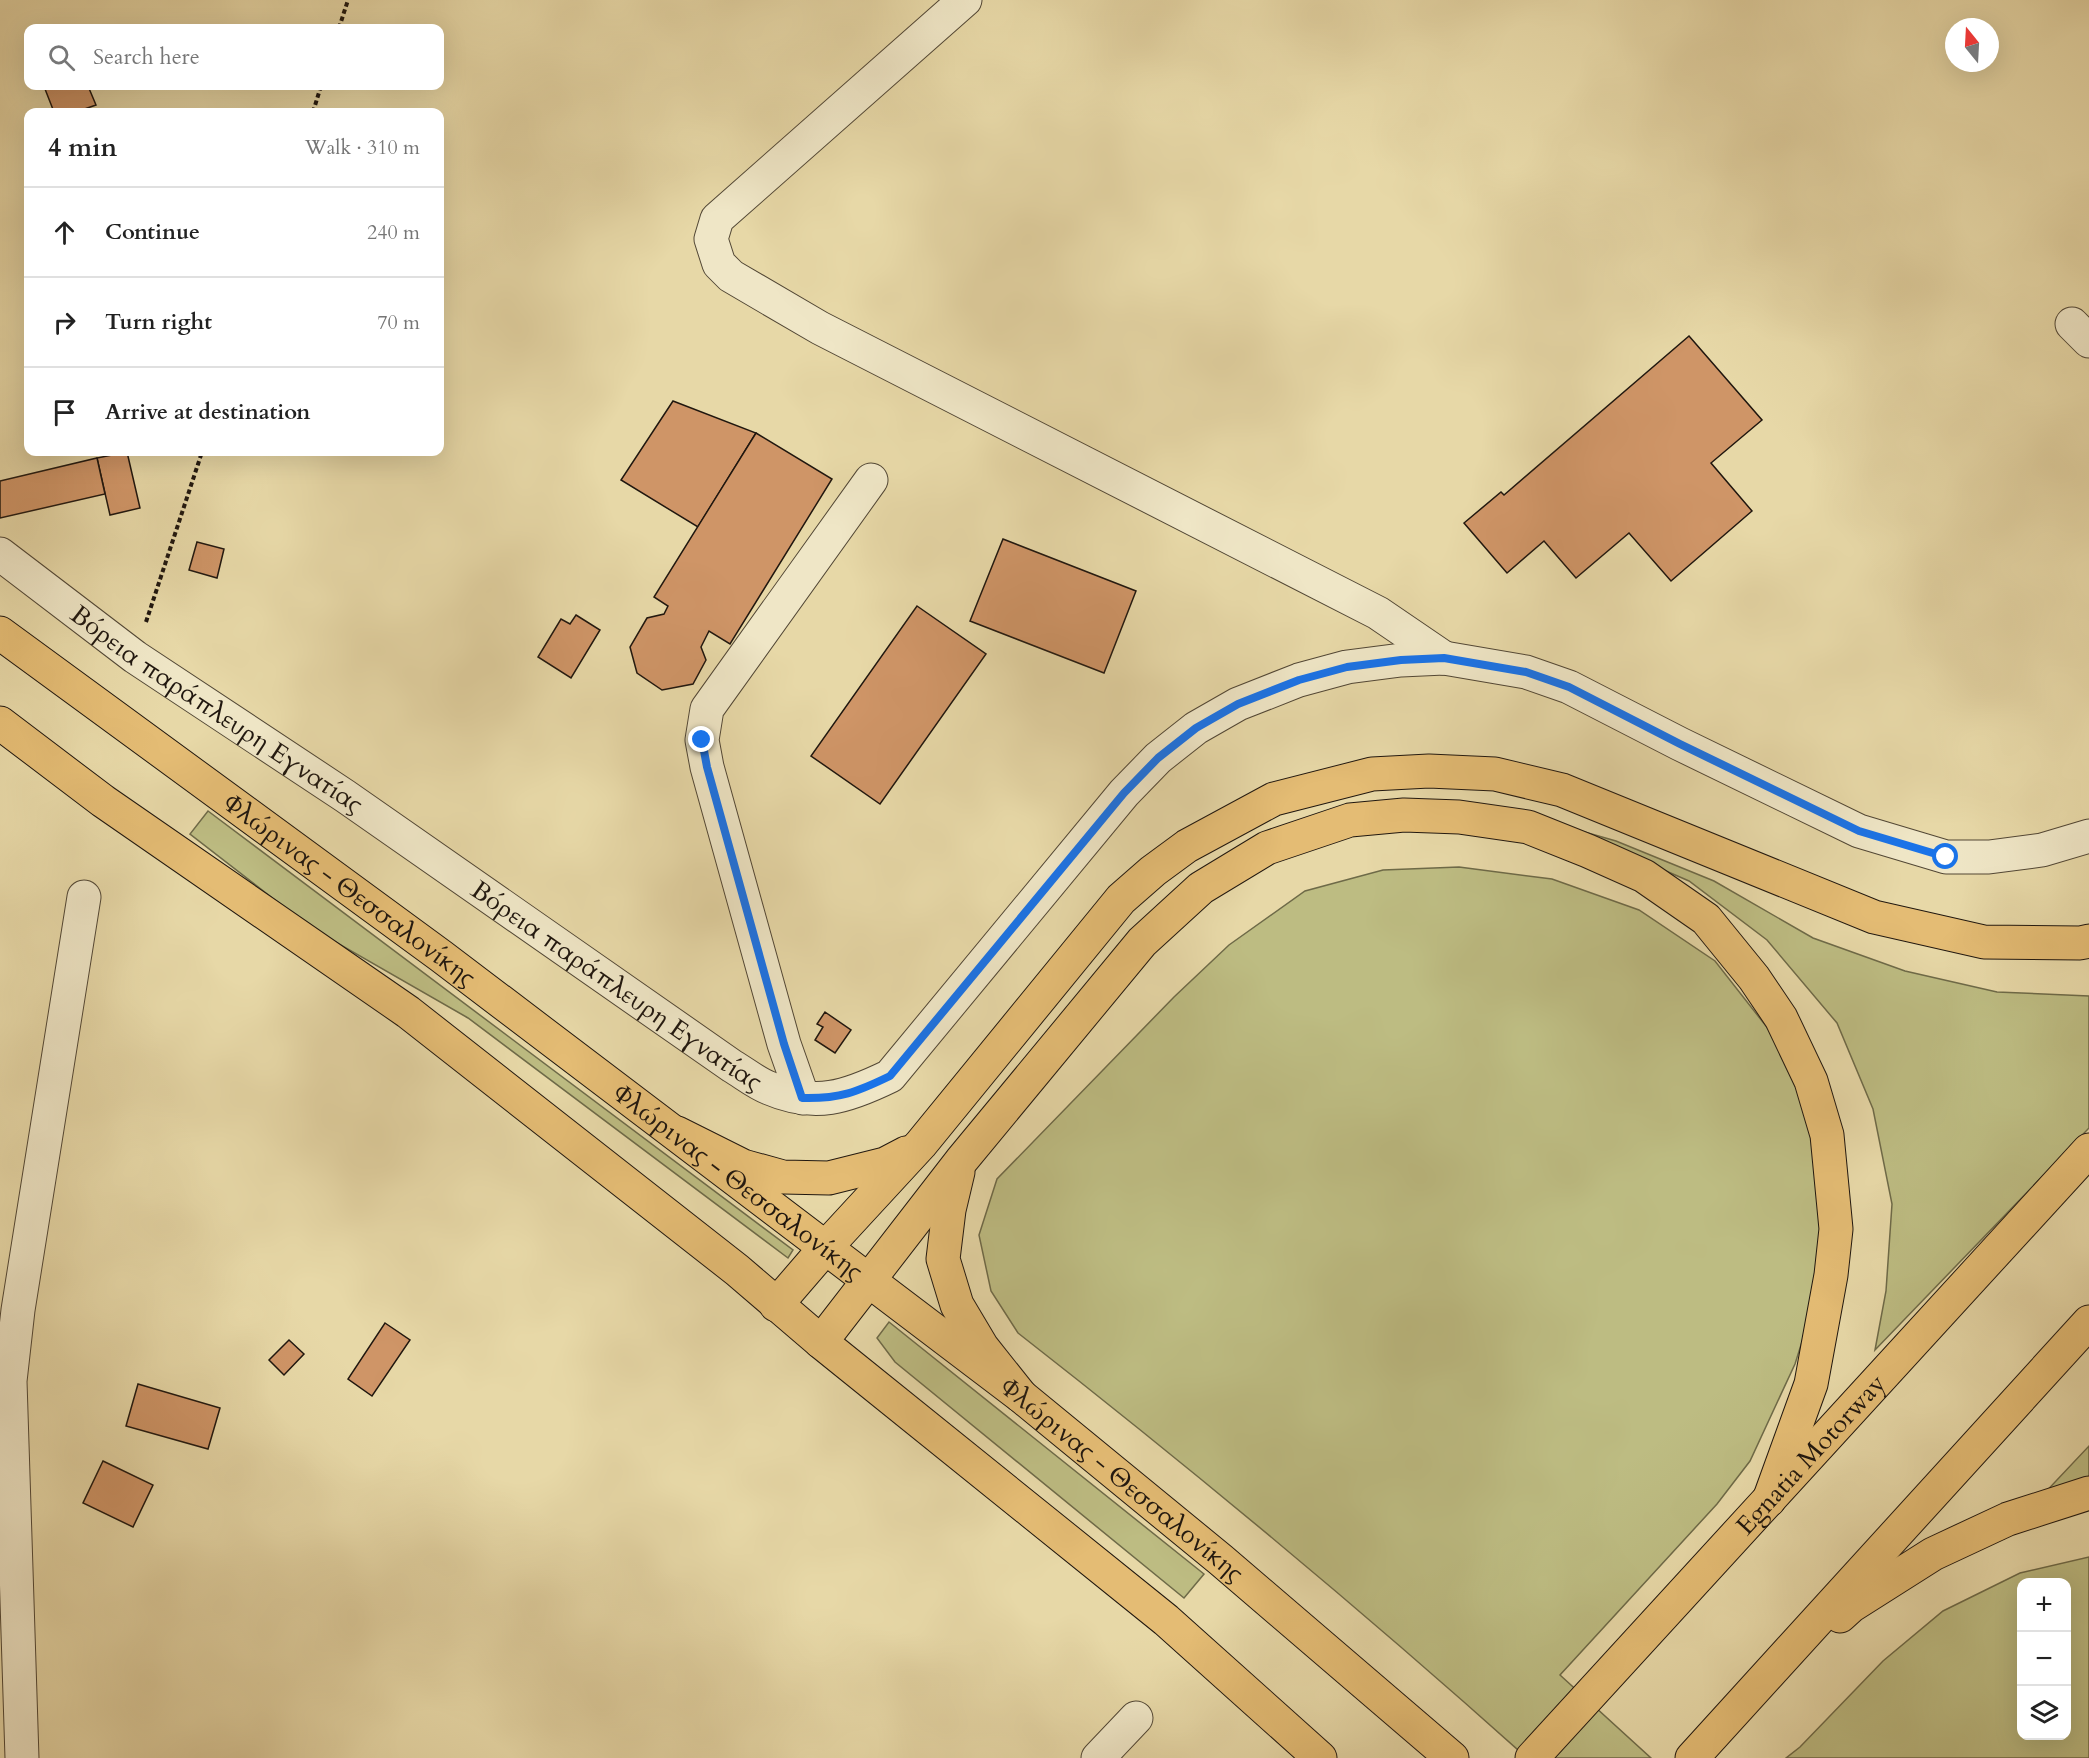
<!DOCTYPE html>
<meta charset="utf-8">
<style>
:root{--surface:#fff;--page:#f2f2f2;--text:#222;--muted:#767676;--line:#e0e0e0}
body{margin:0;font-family:Cardo,serif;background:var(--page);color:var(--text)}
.controls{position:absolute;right:18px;bottom:18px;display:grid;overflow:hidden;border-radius:12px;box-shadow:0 6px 24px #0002}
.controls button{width:54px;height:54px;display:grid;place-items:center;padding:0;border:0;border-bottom:2px solid var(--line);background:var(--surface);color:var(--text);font:30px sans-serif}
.compass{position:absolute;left:1945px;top:18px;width:54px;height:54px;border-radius:50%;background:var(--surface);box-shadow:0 6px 24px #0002;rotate:342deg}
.stop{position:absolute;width:18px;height:18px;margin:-14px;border:4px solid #1a73e8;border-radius:50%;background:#fff}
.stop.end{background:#1a73e8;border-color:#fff;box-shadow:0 2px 6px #0008}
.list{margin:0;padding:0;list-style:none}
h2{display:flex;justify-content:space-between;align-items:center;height:78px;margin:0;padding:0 24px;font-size:26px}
h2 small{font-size:20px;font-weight:400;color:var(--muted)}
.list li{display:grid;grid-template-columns:39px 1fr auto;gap:18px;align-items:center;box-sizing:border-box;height:90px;padding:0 24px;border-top:2px solid var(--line)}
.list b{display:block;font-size:22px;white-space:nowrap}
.list em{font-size:20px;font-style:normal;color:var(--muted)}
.icon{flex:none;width:33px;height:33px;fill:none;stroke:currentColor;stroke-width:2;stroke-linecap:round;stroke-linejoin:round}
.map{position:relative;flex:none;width:2089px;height:1758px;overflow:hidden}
.search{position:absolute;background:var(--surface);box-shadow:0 6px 24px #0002;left:24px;top:24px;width:420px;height:66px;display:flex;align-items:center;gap:15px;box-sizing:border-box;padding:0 21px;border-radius:12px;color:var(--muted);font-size:22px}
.panel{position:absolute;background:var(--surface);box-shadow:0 6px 24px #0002;left:24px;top:108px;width:420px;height:348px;border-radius:12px}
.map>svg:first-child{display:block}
.green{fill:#bdbc82;stroke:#6e6a48;stroke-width:1.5;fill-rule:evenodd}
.building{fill:#cf9567;stroke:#20170f;stroke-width:1.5}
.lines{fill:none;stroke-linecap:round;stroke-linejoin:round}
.minor-casing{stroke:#524735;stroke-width:35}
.major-casing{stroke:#20170f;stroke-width:35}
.highway-casing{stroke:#20170f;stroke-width:35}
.path{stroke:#20170f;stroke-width:4;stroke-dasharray:4.5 3;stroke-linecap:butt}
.minor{stroke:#efe6c6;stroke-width:33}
.major{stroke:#e4bc74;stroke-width:33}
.highway{stroke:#e4bc74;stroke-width:33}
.route{stroke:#1a73e8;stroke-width:8}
.labels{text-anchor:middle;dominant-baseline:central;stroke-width:6;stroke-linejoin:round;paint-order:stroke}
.street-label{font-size:26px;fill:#20170f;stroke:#efe6c6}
</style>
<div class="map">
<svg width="2089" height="1758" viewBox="0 0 2089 1758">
<rect width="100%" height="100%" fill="#e7d8a7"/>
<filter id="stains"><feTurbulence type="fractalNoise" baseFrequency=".00333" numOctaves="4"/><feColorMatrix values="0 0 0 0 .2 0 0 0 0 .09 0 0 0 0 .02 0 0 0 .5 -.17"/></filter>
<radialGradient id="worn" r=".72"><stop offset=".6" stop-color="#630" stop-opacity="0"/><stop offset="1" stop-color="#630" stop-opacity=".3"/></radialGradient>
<g class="green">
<polygon points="208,811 793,1250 788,1258 468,1018 311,928 190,834"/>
<polygon points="1560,825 1616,841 1714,881 1813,938 1905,971 1997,992 2089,996 2089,1128 1875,1350 1886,1291 1892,1204 1873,1109 1837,1023 1767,940 1689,881"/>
<path d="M 1459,867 L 1552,879 L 1639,910 L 1715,961 L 1773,1035 L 1807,1113 L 1820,1194 L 1822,1278 L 1795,1364 L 1750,1461 L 1717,1504 L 1560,1675 L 1651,1758 L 1527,1758 C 1362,1610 1192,1469 1018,1333 L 991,1291 L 979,1235 L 997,1179 L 1174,997 L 1229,945 L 1305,891 L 1383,870 Z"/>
<polygon points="889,1322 1204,1574 1184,1598 895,1362 877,1338"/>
<polygon points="2089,1446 2089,1494 2039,1499"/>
<path d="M 2089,1557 L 2089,1758 L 1786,1758 L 1800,1747 L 1883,1661 L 1943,1611 L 2020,1573 ZM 2066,1582 L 2066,1736 L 2022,1736 L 2022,1582 Z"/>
</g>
<g class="building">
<polygon points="53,86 88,86 96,105 76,112 54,112 45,89"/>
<polygon points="1689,336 1762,420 1711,463 1752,511 1671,581 1629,533 1576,578 1544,541 1507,573 1464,523 1501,492 1504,495"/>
<polygon points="673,401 756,433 698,527 621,480"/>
<polygon points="756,433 832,479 730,644 709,631 701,647 706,660 693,684 662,690 637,673 630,647 647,618 664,614 668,606 654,597"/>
<polygon points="127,452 140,508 110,515 97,458"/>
<polygon points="97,458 105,494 0,518 0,481"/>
<polygon points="1003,539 1136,591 1104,673 970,621"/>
<polygon points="197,542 224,549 217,578 189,570"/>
<polygon points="917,606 986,654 880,804 811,756"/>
<polygon points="576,615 600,630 571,678 538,657 561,619 570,624"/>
<polygon points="825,1012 851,1030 835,1053 815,1040 823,1027 817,1024"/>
<polygon points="385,1323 410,1340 372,1396 348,1379"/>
<polygon points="289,1340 304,1354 284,1375 269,1360"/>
<polygon points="138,1384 220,1408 208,1449 126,1426"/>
<polygon points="103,1461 153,1485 133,1527 83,1503"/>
</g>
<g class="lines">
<defs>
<g id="minor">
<polyline points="965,0 717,219 711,239 719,264 731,276 820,328 1378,613 1444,658"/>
<polyline points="2072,324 2089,341"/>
<path id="s1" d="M 0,554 L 135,657 L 345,796 L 732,1066 C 744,1073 756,1083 769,1088 C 815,1108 847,1097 890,1076 L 1124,793 L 1158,758 L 1196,728 L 1238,704 L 1299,680 L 1347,667 L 1401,660 L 1444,658 L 1526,672 L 1569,687 L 1680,744 L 1859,831 L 1946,857 L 1989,857 L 2042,850 L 2089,836"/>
<polyline points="803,1098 784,1044 707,767 702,740 707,709 871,480"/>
<polyline points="22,1758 10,1381 18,1310 84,897"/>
<polyline points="1098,1758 1136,1718"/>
</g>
<g id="major">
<path id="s2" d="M 0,633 L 441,956 L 1021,1396 L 1221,1560 L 1452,1758"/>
<polyline points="0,723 103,801 408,1012 737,1270 821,1342 1166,1620 1320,1758"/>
</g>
<g id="highway">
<polyline points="677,1133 743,1166 783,1177 829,1178 885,1164 906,1153"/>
<polyline points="958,1172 949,1210 943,1259 957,1305 982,1347 1021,1396"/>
<polyline points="776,1305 826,1247 921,1144 1121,899 1153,871 1187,846 1274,799 1372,774 1429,771 1495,774 1562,790 1874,917 1984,942 2080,943 2089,941"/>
<polyline points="821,1342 961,1161 1142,942 1201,888 1267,848 1350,820 1404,815 1459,817 1528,827 1588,851 1644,876 1706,919 1754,978 1781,1018 1811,1081 1827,1135 1836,1229 1831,1275 1811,1384 1769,1500"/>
<polyline points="1840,1616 1851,1606 1933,1554 2008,1519 2089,1493"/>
<path id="s3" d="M 1532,1758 L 2089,1150"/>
<polyline points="1692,1758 2089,1322"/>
</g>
</defs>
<use href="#minor" class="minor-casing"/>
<use href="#major" class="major-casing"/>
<use href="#highway" class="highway-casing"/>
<g class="path">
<polyline points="339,28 348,0"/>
<polyline points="313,112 321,86"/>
<polyline points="146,622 202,452"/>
</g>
<use href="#minor" class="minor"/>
<use href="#major" class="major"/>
<use href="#highway" class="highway"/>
</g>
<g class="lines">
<path class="route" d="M 702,740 L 707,767 L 784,1044 L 802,1098 C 840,1099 857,1092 890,1076 L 1124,793 L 1158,758 L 1196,728 L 1238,704 L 1299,680 L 1347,667 L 1401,660 L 1444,658 L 1526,672 L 1569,687 L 1680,744 L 1859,831 L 1946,857"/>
</g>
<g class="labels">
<g class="street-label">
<text stroke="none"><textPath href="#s1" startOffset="267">Βόρεια παράπλευρη Εγνατίας</textPath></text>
<text stroke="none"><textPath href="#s2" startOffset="434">Φλώρινας - Θεσσαλονίκης</textPath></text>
<text stroke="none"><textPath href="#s1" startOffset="753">Βόρεια παράπλευρη Εγνατίας</textPath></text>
<text stroke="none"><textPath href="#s2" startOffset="920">Φλώρινας - Θεσσαλονίκης</textPath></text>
<text stroke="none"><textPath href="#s3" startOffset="412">Egnatia Motorway</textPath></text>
<text stroke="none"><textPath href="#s2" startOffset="1406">Φλώρινας - Θεσσαλονίκης</textPath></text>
</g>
</g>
<rect width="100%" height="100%" filter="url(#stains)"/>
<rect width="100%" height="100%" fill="url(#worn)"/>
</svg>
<div class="controls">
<button>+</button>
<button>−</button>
<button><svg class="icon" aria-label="layers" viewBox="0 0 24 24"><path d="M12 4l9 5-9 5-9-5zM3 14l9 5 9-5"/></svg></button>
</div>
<svg class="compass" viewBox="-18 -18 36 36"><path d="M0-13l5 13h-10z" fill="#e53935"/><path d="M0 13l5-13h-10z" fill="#767676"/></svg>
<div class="stop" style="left:1946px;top:857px"></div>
<div class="stop end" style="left:702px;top:740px"></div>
<div class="search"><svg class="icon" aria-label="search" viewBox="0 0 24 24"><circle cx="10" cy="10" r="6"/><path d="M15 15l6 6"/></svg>Search here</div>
<section class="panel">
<h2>4 min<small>Walk · 310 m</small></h2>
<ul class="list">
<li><svg class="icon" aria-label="ahead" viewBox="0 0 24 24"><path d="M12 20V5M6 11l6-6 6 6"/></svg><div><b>Continue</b></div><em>240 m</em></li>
<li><svg class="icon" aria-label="right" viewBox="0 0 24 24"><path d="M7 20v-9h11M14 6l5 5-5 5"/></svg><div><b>Turn right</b></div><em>70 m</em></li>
<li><svg class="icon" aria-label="arrive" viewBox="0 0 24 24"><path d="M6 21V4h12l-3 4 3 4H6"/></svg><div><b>Arrive at destination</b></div></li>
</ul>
</section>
</div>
